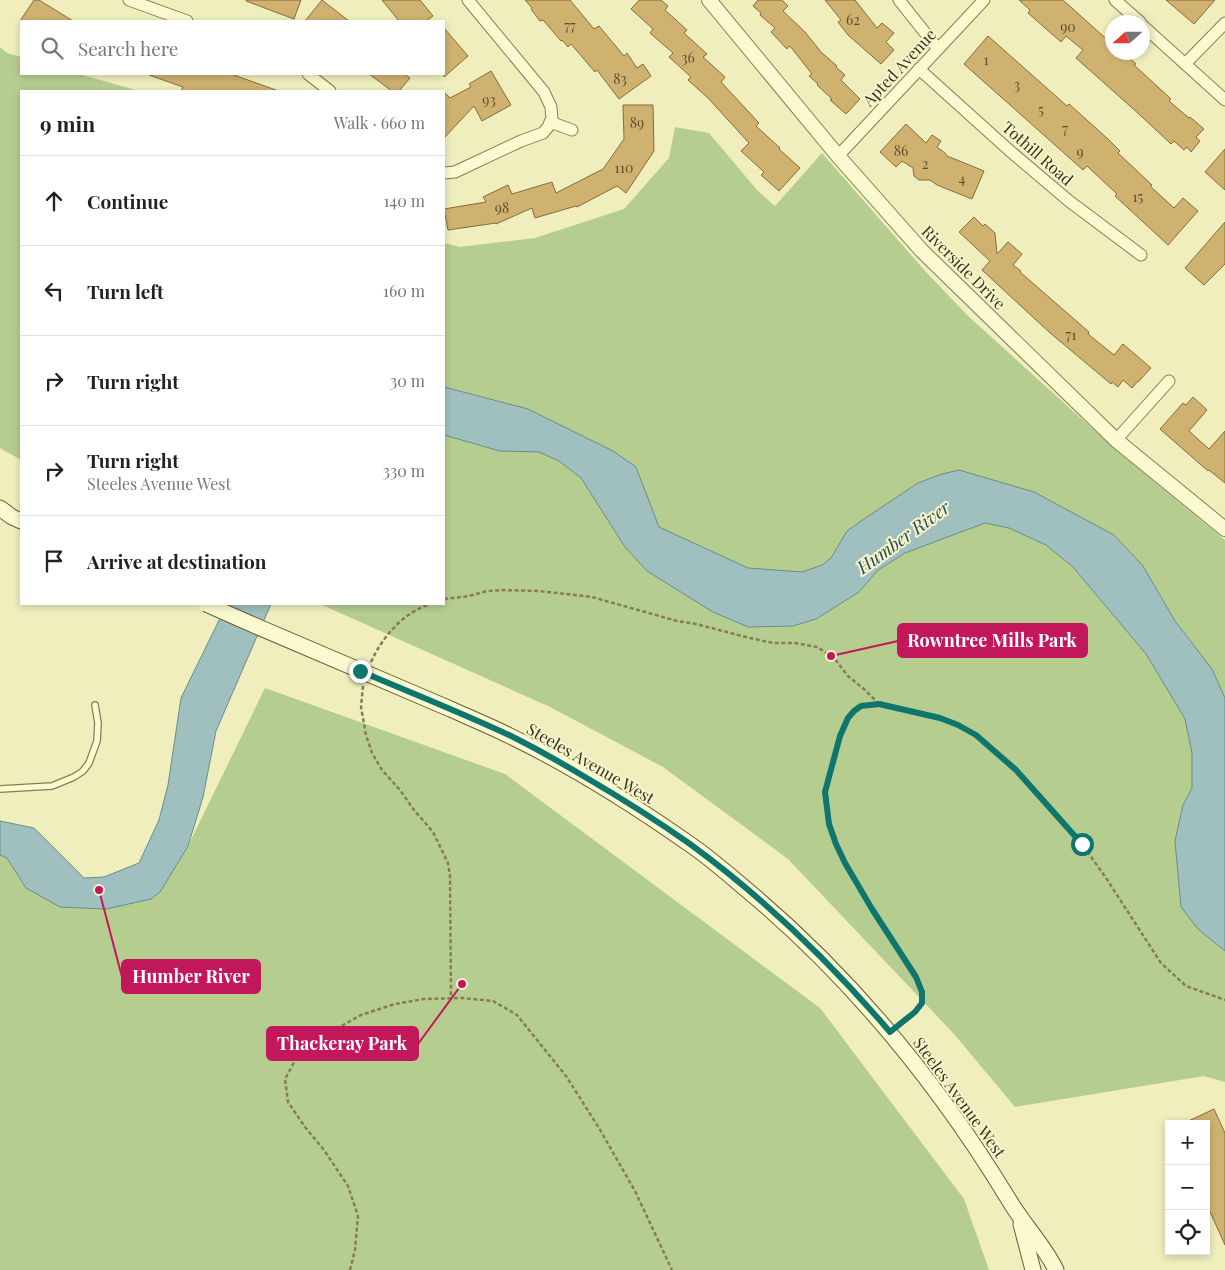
<!DOCTYPE html>
<meta charset="utf-8">
<style>
:root{--surface:#fff;--page:#f6f6f6;--text:#222;--muted:#767676;--line:#e0e0e0}
body{margin:0;font-family:"Playfair Display",serif;background:var(--page);color:var(--text)}
.controls{position:absolute;right:15px;bottom:15px;display:grid;overflow:hidden;border-radius:0px;box-shadow:0 2px 8px #0003}
.controls button{width:45px;height:45px;display:grid;place-items:center;padding:0;border:0;border-bottom:1px solid var(--line);background:var(--surface);color:var(--text);font:25px sans-serif}
.compass{position:absolute;left:1105px;top:15px;width:45px;height:45px;border-radius:50%;background:var(--surface);box-shadow:0 2px 8px #0003;rotate:249deg}
.stop{position:absolute;width:15px;height:15px;margin:-11px;border:4px solid #0f766e;border-radius:50%;background:#fff}
.stop.end{background:#0f766e;border-color:#fff;box-shadow:0 1px 5px #0008}
.list{margin:0;padding:0;list-style:none}
h2{display:flex;justify-content:space-between;align-items:center;height:65px;margin:0;padding:0 20px;font-size:21px}
h2 small{font-size:16px;font-weight:400;color:var(--muted)}
.list li{display:grid;grid-template-columns:32px 1fr auto;gap:15px;align-items:center;box-sizing:border-box;height:90px;padding:0 20px;border-top:1px solid var(--line)}
.list b{display:block;font-size:19px;white-space:nowrap}
.list p{margin:0;font-size:16px;white-space:nowrap;color:var(--muted)}
.list em{font-size:16px;font-style:normal;color:var(--muted)}
.icon{flex:none;width:28px;height:28px;fill:none;stroke:currentColor;stroke-width:2;stroke-linecap:round;stroke-linejoin:round}
.map{position:relative;flex:none;width:1225px;height:1270px;overflow:hidden}
.search{position:absolute;background:var(--surface);box-shadow:0 2px 8px #0003;left:20px;top:20px;width:425px;height:55px;display:flex;align-items:center;gap:12px;box-sizing:border-box;padding:0 18px;border-radius:0px;color:var(--muted);font-size:19px}
.panel{position:absolute;background:var(--surface);box-shadow:0 2px 8px #0003;left:20px;top:90px;width:425px;height:515px;border-radius:0px}
.map>svg:first-child{display:block}
.green{fill:#b6cd90}
.water{fill:#a0c0bf;stroke:#688d8d}
.building{fill:#cfb170;stroke:#876d3a}
.lines{fill:none;stroke-linecap:round;stroke-linejoin:round}
.service-casing{stroke:#877d55;stroke-width:8}
.minor-casing{stroke:#877d55;stroke-width:13}
.tertiary-casing{stroke:#877d55;stroke-width:16}
.secondary-casing{stroke:#695d39;stroke-width:17}
.path{stroke:#877d55;stroke-width:2.5;stroke-dasharray:4 2.5;stroke-linecap:butt}
.service{stroke:#faf9cf;stroke-width:5.5}
.minor{stroke:#faf9cf;stroke-width:11}
.tertiary{stroke:#faf9cf;stroke-width:14}
.secondary{stroke:#faf9cf;stroke-width:15}
.secondary-bridge-casing{stroke:#695d39;stroke-width:17;stroke-linecap:butt}
.secondary-bridge{stroke:#faf9cf;stroke-width:15}
.route{stroke:#0f766e;stroke-width:6}
.labels{text-anchor:middle;dominant-baseline:central;stroke-width:4;stroke-linejoin:round;paint-order:stroke}
.number-label{font-size:14px;fill:#5c5030}
.street-label{font-size:16px;fill:#362f1b;stroke:#f6f5cc}
.water-label{font-size:18px;font-style:italic;fill:#294d56;stroke:#f6f5cc}
.leader{fill:none;stroke:#c2185b;stroke-width:2}
.callout-dot{fill:#c2185b;stroke:#f6f5cc;stroke-width:2}
.callout{fill:#c2185b;stroke:#c2185b;stroke-width:2}
.callout-label{font-size:18px;text-anchor:middle;font-weight:bold;fill:#fff}
</style>
<div class="map">
<svg width="1225" height="1270" viewBox="0 0 1225 1270">
<rect width="100%" height="100%" fill="#efeebc"/>
<g class="green">
<polygon points="0,47 7,53 21,57 21,74 79,74 139,91 21,91 21,460 0,448"/>
<polygon points="675,127 709,133 757,190 775,206 822,153 925,271 967,315 1117,451 1225,540 1225,1082 1204,1076 1015,1107 954,1034 788,859 663,767 550,707 320,604 444,604 444,243 460,247 535,238 624,209 669,158"/>
<polygon points="265,688 505,774 820,1008 964,1199 989,1270 0,1270 0,855 7,858 26,888 160,892 188,846"/>
</g>
<g class="water">
<polygon points="444,387 528,409 613,451 636,467 659,527 748,568 802,572 822,565 831,558 847,531 867,517 918,483 942,474 959,470 1034,492 1114,535 1143,566 1175,621 1212,669 1225,698 1225,951 1198,929 1181,907 1175,841 1183,805 1192,788 1192,753 1185,719 1146,654 1073,567 1046,545 1009,528 985,523 905,553 878,570 859,592 816,619 793,626 748,627 713,612 647,571 625,547 581,478 559,461 539,452 500,451 444,435"/>
<polygon points="227,604 271,604 216,731 203,797 188,846 160,892 151,899 106,909 60,907 26,888 7,858 0,855 0,821 34,828 84,878 104,877 139,863 159,820 168,785 181,698"/>
</g>
<g class="building">
<polygon points="34,0 39,0 73,21 20,21"/>
<polygon points="246,0 301,0 294,19 246,1"/>
<polygon points="322,0 349,21 305,21"/>
<polygon points="382,0 420,0 433,16 426,21 399,21"/>
<polygon points="525,0 570,0 594,29 599,26 624,56 627,53 637,68 643,64 651,76 619,99 597,70 595,72 571,44 568,47 562,40 561,41 543,20 540,21 531,9 532,8"/>
<polygon points="639,0 661,0 668,6 665,10 687,30 684,33 707,54 703,57 725,77 721,82 759,123 756,126 780,148 779,149 800,168 779,191 761,175 764,172 741,151 749,143 708,98 688,80 691,77 669,57 673,53 650,33 653,29 631,9"/>
<polygon points="758,0 782,0 788,6 783,11 805,32 821,52 837,66 836,67 845,75 841,80 860,99 846,114 830,100 832,99 817,85 818,84 809,76 812,74 790,46 787,49 771,32 775,28 760,15 761,13 753,6"/>
<polygon points="825,0 855,0 877,28 882,23 894,33 886,42 894,50 881,64 848,35 838,22 841,20"/>
<polygon points="1019,0 1063,0 1112,44 1112,52 1123,52 1136,64 1134,65 1171,99 1169,101 1189,118 1190,117 1204,129 1196,137 1200,141 1191,152 1187,147 1184,150 1174,141 1171,144 1140,115 1076,58 1083,50 1066,36 1061,42 1028,13 1030,10"/>
<polygon points="1166,0 1215,0 1194,24"/>
<polygon points="444,28 468,56 444,77"/>
<polygon points="988,36 1067,106 1069,104 1108,139 1120,151 1118,153 1152,185 1150,186 1174,208 1183,198 1198,211 1168,245 1115,196 1117,194 1087,166 1083,170 964,64"/>
<polygon points="491,71 511,105 482,121 474,106 444,138 444,92 450,98 471,87 469,84"/>
<polygon points="150,74 231,74 276,90 275,91 181,91 183,87 149,75"/>
<polygon points="369,74 404,74 410,78 399,91 392,91"/>
<polygon points="623,105 653,105 654,151 626,193 617,186 577,207 576,206 535,218 532,208 496,224 496,223 448,230 444,209 486,202 483,197 508,185 512,194 552,182 556,193 603,169 624,139"/>
<polygon points="906,124 926,143 932,135 941,141 937,147 945,153 947,156 984,171 972,199 937,185 930,180 919,180 914,176 913,168 902,161 896,167 880,152"/>
<polygon points="1225,149 1225,190 1205,172"/>
<polygon points="974,217 983,226 985,224 995,233 997,254 1008,242 1022,254 1013,265 1021,271 1020,272 1089,332 1088,334 1114,355 1123,344 1151,368 1138,382 1138,381 1132,388 1123,380 1118,387 1112,382 1111,384 1049,332 982,270 990,261 959,232"/>
<polygon points="1225,222 1225,264 1204,285 1185,268"/>
<polygon points="1193,397 1207,410 1189,431 1209,449 1225,431 1225,483 1209,470 1208,471 1160,429 1183,403 1186,405"/>
<polygon points="1214,1109 1225,1133 1225,1245 1206,1203 1206,1124 1182,1124"/>
</g>
<g class="lines">
<defs>
<polyline id="service" points="0,789 52,786 74,777 83,771 89,763 97,741 98,723 95,705"/>
<g id="minor">
<polyline points="129,0 187,21"/>
<polyline points="899,0 938,49"/>
<polyline points="1115,0 1140,22"/>
<polyline points="1142,25 1225,100"/>
<polyline points="1185,64 1225,23"/>
<polyline points="919,69 1010,151 1069,201 1141,255"/>
<polyline points="308,74 330,91"/>
<polyline points="550,122 572,130"/>
<polyline points="838,156 984,0"/>
<polyline points="444,173 455,172 521,141 543,133 548,127 552,119 551,107 544,92 468,0"/>
<polyline points="1116,440 1169,381"/>
</g>
<polyline id="tertiary" points="709,0 838,156 922,251 1116,440 1225,529"/>
<g id="secondary">
<polyline points="0,508 12,517 21,521"/>
<path d="M 448,708 C 468,717 490,726 510,736 C 572,766 631,803 688,843 C 709,857 728,874 747,890 C 852,978 938,1083 1009,1200 C 1023,1224 1044,1245 1056,1270"/>
<polyline points="1021,1224 1033,1270"/>
</g>
</defs>
<use href="#service" class="service-casing"/>
<use href="#minor" class="minor-casing"/>
<use href="#tertiary" class="tertiary-casing"/>
<use href="#secondary" class="secondary-casing"/>
<g class="path">
<polyline points="444,599 469,596 487,591 502,590 539,591 592,597 677,621 696,624 750,638 773,643 795,643 817,647 834,658 848,676 865,690 879,704"/>
<path d="M 371,662 C 383,636 403,613 430,604"/>
<polyline points="363,686 361,707 366,735 372,753 382,770 400,790 414,810 433,832 448,863 450,876 451,998"/>
<polyline points="901,1024 915,1012 922,1003 922,991 916,977 872,909 845,863 836,844 829,825 825,792 840,736 848,718 854,711 861,706 879,704 940,718 958,725 976,735 1016,770 1082,844 1106,878 1161,963 1186,986 1225,1000"/>
<polyline points="350,1270 355,1250 358,1216 348,1186 324,1150 305,1127 288,1102 285,1079 296,1059 314,1044 336,1029 361,1015 395,1004 424,999 462,998 493,1001 517,1015 566,1076 599,1128 635,1191 672,1270"/>
</g>
<use href="#service" class="service"/>
<use href="#minor" class="minor"/>
<use href="#tertiary" class="tertiary"/>
<use href="#secondary" class="secondary"/>
<defs>
<polyline id="secondary-bridge" points="206,604 249,623 448,708"/>
</defs>
<use href="#secondary-bridge" class="secondary-bridge-casing"/>
<use href="#secondary-bridge" class="secondary-bridge"/>
</g>
<g class="lines">
<path class="route" d="M 360,671 C 409,692 460,712 509,735 C 535,748 560,762 585,777 C 621,798 656,820 690,844 C 764,898 831,963 890,1032 L 915,1012 L 922,1003 L 922,992 L 916,977 L 872,909 L 845,863 L 836,844 L 829,824 L 825,792 L 840,736 L 848,718 L 854,711 L 861,706 L 879,704 L 940,718 L 958,725 L 976,735 L 1016,770 L 1082,844"/>
</g>
<g class="labels">
<g class="number-label">
<text x="853" y="19">62</text>
<text x="570" y="25">77</text>
<text x="1068" y="26">90</text>
<text x="688" y="57">36</text>
<text x="986" y="59">1</text>
<text x="620" y="78">83</text>
<text x="1017" y="84">3</text>
<text x="489" y="99">93</text>
<text x="1041" y="109">5</text>
<text x="637" y="122">89</text>
<text x="1065" y="128">7</text>
<text x="901" y="150">86</text>
<text x="1080" y="151">9</text>
<text x="925" y="163">2</text>
<text x="624" y="167">110</text>
<text x="962" y="178">4</text>
<text x="1138" y="196">15</text>
<text x="502" y="207">98</text>
<text x="1071" y="334">71</text>
</g>
<g class="street-label">
<text transform="translate(899 67) rotate(-47)">Apted Avenue</text>
<text transform="translate(1038 153) rotate(41)">Tothill Road</text>
<text transform="translate(964 267) rotate(45)">Riverside Drive</text>
<text transform="translate(591 763) rotate(30)">Steeles Avenue West</text>
<text transform="translate(960 1097) rotate(54)">Steeles Avenue West</text>
</g>
<g class="water-label">
<text transform="translate(903 537) rotate(-36)">Humber River</text>
</g>
</g>
<path class="leader" d="M831 656L898 641M99 890L122 977M462 984L418 1044"/>
<g class="callout-dot">
<circle cx="831" cy="656" r="5"/>
<circle cx="99" cy="890" r="5"/>
<circle cx="462" cy="984" r="5"/>
</g>
<g class="callout">
<rect x="898" y="624" width="189" height="33" rx="5"/>
<rect x="122" y="960" width="138" height="33" rx="5"/>
<rect x="267" y="1027" width="151" height="33" rx="5"/>
</g>
<g class="callout-label">
<text x="992" y="647">Rowntree Mills Park</text>
<text x="191" y="983">Humber River</text>
<text x="342" y="1050">Thackeray Park</text>
</g>
</svg>
<div class="controls">
<button>+</button>
<button>−</button>
<button><svg class="icon" aria-label="locate" viewBox="0 0 24 24"><circle cx="12" cy="12" r="6"/><path d="M12 2v4M12 18v4M2 12h4M18 12h4"/></svg></button>
</div>
<svg class="compass" viewBox="-18 -18 36 36"><path d="M0-13l5 13h-10z" fill="#e53935"/><path d="M0 13l5-13h-10z" fill="#767676"/></svg>
<div class="stop" style="left:1082px;top:844px"></div>
<div class="stop end" style="left:360px;top:671px"></div>
<div class="search"><svg class="icon" aria-label="search" viewBox="0 0 24 24"><circle cx="10" cy="10" r="6"/><path d="M15 15l6 6"/></svg>Search here</div>
<section class="panel">
<h2>9 min<small>Walk · 660 m</small></h2>
<ul class="list">
<li><svg class="icon" aria-label="ahead" viewBox="0 0 24 24"><path d="M12 20V5M6 11l6-6 6 6"/></svg><div><b>Continue</b></div><em>140 m</em></li>
<li><svg class="icon" aria-label="left" viewBox="0 0 24 24"><path d="M17 20v-9H6M10 6l-5 5 5 5"/></svg><div><b>Turn left</b></div><em>160 m</em></li>
<li><svg class="icon" aria-label="right" viewBox="0 0 24 24"><path d="M7 20v-9h11M14 6l5 5-5 5"/></svg><div><b>Turn right</b></div><em>30 m</em></li>
<li><svg class="icon" aria-label="right" viewBox="0 0 24 24"><path d="M7 20v-9h11M14 6l5 5-5 5"/></svg><div><b>Turn right</b><p>Steeles Avenue West</p></div><em>330 m</em></li>
<li><svg class="icon" aria-label="arrive" viewBox="0 0 24 24"><path d="M6 21V4h12l-3 4 3 4H6"/></svg><div><b>Arrive at destination</b></div></li>
</ul>
</section>
</div>
